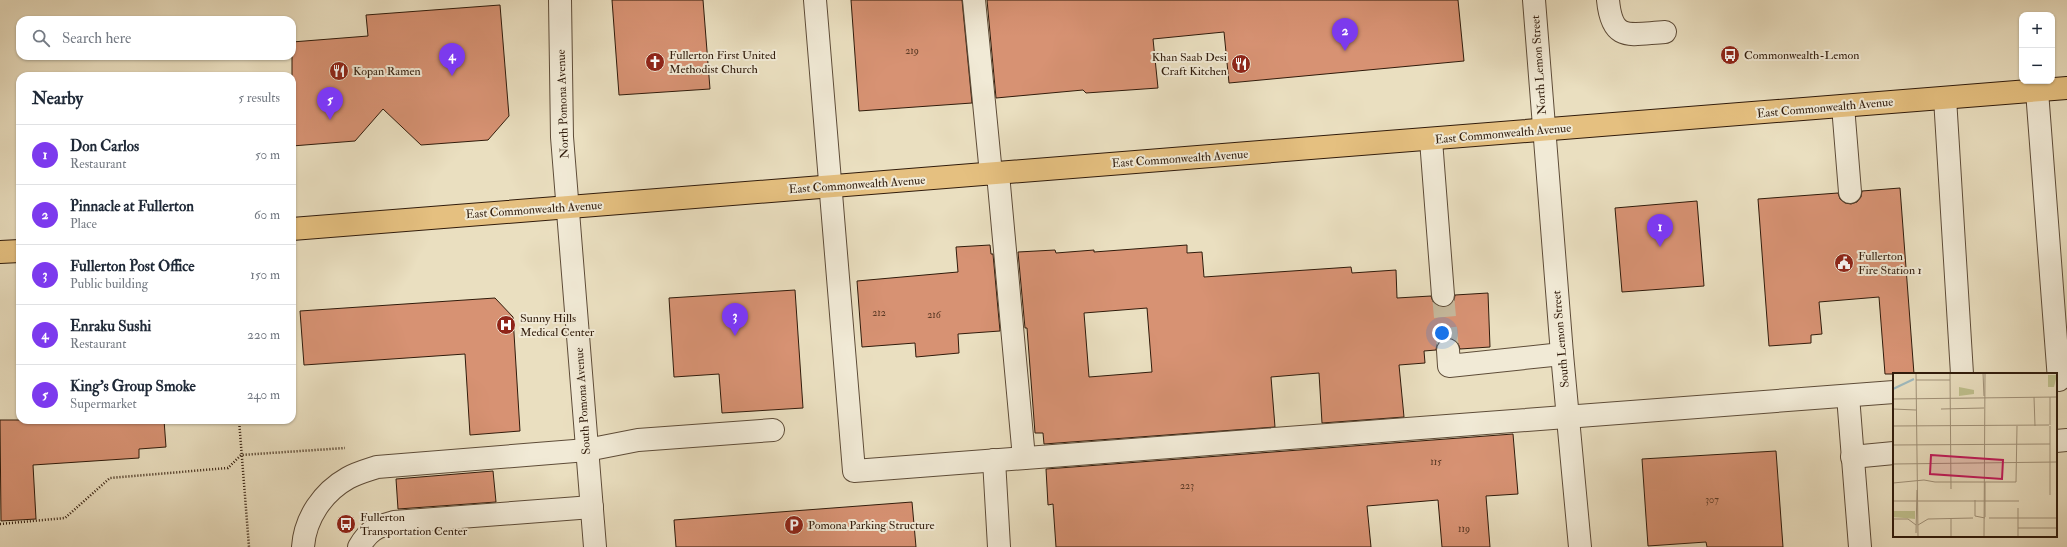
<!DOCTYPE html>
<meta charset="utf-8">
<style>
:root{--surface:#fff;--page:#f6f6f7;--text:#1f2937;--muted:#747a83;--line:#e0e1e3;--accent:#7c3aed}
body{margin:0;font-family:"IM FELL Double Pica",serif;background:var(--page);color:var(--text)}
.controls{position:absolute;right:12px;top:12px;display:grid;overflow:hidden;border-radius:8px;box-shadow:0 1px 3px #0004}
.controls button{width:36px;height:36px;display:grid;place-items:center;padding:0;border:0;border-bottom:1px solid var(--line);background:var(--surface);color:var(--text);font:20px sans-serif}
.you{position:absolute;left:1442px;top:333px;width:14px;height:14px;margin:-10px;border:3px solid #fff;border-radius:50%;background:#1a73e8;box-shadow:0 0 0 6px #1a73e833}
.badge{display:grid;place-items:center;width:26px;height:26px;border-radius:50%;background:var(--accent);color:#fff;font-size:13px;font-weight:700}
.pin{position:absolute;translate:-50% -33px;filter:drop-shadow(0 1px 2px #0008)}
.pin::after{content:'';position:absolute;top:21px;width:14px;height:12px;background:inherit;clip-path:polygon(0 0,100% 0,50% 100%)}
.list{margin:0;padding:0;list-style:none}
h2{display:flex;justify-content:space-between;align-items:center;height:52px;margin:0;padding:0 16px;font-size:17px}
h2 small{font-size:13px;font-weight:400;color:var(--muted)}
.list li{display:grid;grid-template-columns:26px 1fr auto;gap:12px;align-items:center;box-sizing:border-box;height:60px;padding:0 16px;border-top:1px solid var(--line)}
.list b{display:block;font-size:15px;white-space:nowrap}
.list p{margin:0;font-size:13px;white-space:nowrap;color:var(--muted)}
.list em{font-size:13px;font-style:normal;color:var(--muted)}
.icon{flex:none;width:22px;height:22px;fill:none;stroke:currentColor;stroke-width:2;stroke-linecap:round;stroke-linejoin:round}
.map{position:relative;flex:none;width:2067px;height:547px;overflow:hidden}
.search{position:absolute;background:var(--surface);box-shadow:0 1px 3px #0004;left:16px;top:16px;width:280px;height:44px;display:flex;align-items:center;gap:10px;box-sizing:border-box;padding:0 14px;border-radius:12px;color:var(--muted);font-size:15px}
.panel{position:absolute;background:var(--surface);box-shadow:0 1px 3px #0004;left:16px;top:72px;width:280px;height:352px;border-radius:12px}
.map>svg:first-child{display:block}
.building{fill:#d79273;stroke:#301b0b;fill-rule:evenodd}
.lines{fill:none;stroke-linecap:round;stroke-linejoin:round}
.minor-tunnel{stroke:#c5b89c;stroke-width:22;stroke-dasharray:22 11;stroke-linecap:butt}
.minor-casing{stroke:#5e4c38;stroke-width:24}
.major-casing{stroke:#301b0b;stroke-width:24}
.path{stroke:#301b0b;stroke-width:2.5;stroke-dasharray:1 2;stroke-linecap:butt}
.minor{stroke:#f1ead6;stroke-width:22}
.major{stroke:#e5c080;stroke-width:22}
.labels{text-anchor:middle;dominant-baseline:central;stroke-width:4;stroke-linejoin:round;paint-order:stroke}
.number-label{font-size:10px;fill:#5a3925}
.poi-label{font-size:12px;fill:#301b0b;stroke:#f1ead6;text-anchor:start}
.street-label{font-size:12px;fill:#301b0b;stroke:#f1ead6}
.inset-river{fill:none;stroke:#9eb9be;stroke-width:2}
.inset-road{fill:none;stroke:#a09178;stroke-width:1}
.view{fill:#c2185b;fill-opacity:0.15;stroke:#c2185b;stroke-width:2}
.inset-edge{fill:none;stroke:#301b0b;stroke-width:2}
</style>
<div class="map">
<svg width="2067" height="547" viewBox="0 0 2067 547">
<rect width="100%" height="100%" fill="#eadfc0"/>
<filter id="stains"><feTurbulence type="fractalNoise" baseFrequency=".005" numOctaves="4"/><feColorMatrix values="0 0 0 0 .2 0 0 0 0 .09 0 0 0 0 .02 0 0 0 .5 -.17"/></filter>
<radialGradient id="worn" r=".72"><stop offset=".6" stop-color="#630" stop-opacity="0"/><stop offset="1" stop-color="#630" stop-opacity=".3"/></radialGradient>
<g class="building">
<polygon points="612,0 703,0 710,89 619,95"/>
<polygon points="851,0 962,0 972,103 859,111"/>
<polygon points="987,0 1458,0 1464,61 1229,83 1224,32 1153,39 1158,88 1086,93 1083,90 996,98"/>
<polygon points="500,5 509,116 488,140 421,145 383,109 355,141 292,146 292,42 368,36 366,15"/>
<polygon points="1900,188 1914,374 1885,374 1879,297 1819,302 1822,334 1811,335 1811,343 1769,346 1758,199 1838,193 1840,199 1845,203 1851,204 1857,202 1861,197 1862,191"/>
<polygon points="1697,201 1704,286 1622,292 1615,208"/>
<polygon points="990,245 991,254 993,254 1000,331 958,334 959,353 916,357 915,343 862,347 857,281 958,272 956,247"/>
<path d="M 1187,245 L 1187,253 L 1202,252 L 1204,277 L 1351,267 L 1352,273 L 1396,270 L 1397,298 L 1431,296 L 1433,302 L 1438,306 L 1444,307 L 1450,305 L 1454,301 L 1455,295 L 1488,293 L 1490,347 L 1460,349 L 1458,343 L 1454,339 L 1447,338 L 1441,340 L 1437,344 L 1436,350 L 1424,351 L 1425,363 L 1399,365 L 1404,417 L 1322,423 L 1319,373 L 1271,377 L 1275,427 L 1044,444 L 1043,433 L 1035,433 L 1027,328 L 1025,328 L 1018,252 L 1055,250 L 1056,253 L 1094,250 L 1094,252 ZM 1147,308 L 1152,372 L 1089,377 L 1084,313 Z"/>
<polygon points="795,290 803,408 722,413 719,374 674,377 669,298"/>
<polygon points="495,298 513,317 520,431 470,435 465,354 304,365 300,311"/>
<polygon points="0,420 164,420 166,447 139,449 139,458 33,465 36,519 1,521"/>
<polygon points="1513,434 1518,494 1486,496 1490,547 1442,547 1438,500 1367,506 1371,547 1056,547 1053,504 1048,505 1046,469"/>
<polygon points="1776,451 1783,547 1707,547 1706,542 1648,546 1642,459"/>
<polygon points="493,471 496,502 398,509 396,479"/>
<polygon points="912,502 916,547 676,547 674,520"/>
</g>
<g class="lines">
<polyline class="minor-tunnel" points="1443,295 1448,350"/>
<defs>
<g id="minor">
<polyline points="560,0 562,137 595,547"/>
<polyline points="815,0 854,471 1894,392"/>
<polyline points="974,0 991,174"/>
<polyline points="1534,0 1562,354 1580,547"/>
<path d="M 1608,0 C 1612,43 1630,34 1665,32"/>
<polyline points="2037,91 2059,380"/>
<polyline points="1945,98 1962,374"/>
<polyline points="1843,106 1850,192"/>
<polyline points="1431,140 1443,295"/>
<polyline points="998,174 1024,458"/>
<polyline points="1448,350 1449,366 1562,354"/>
<polyline points="1848,396 1860,547"/>
<polyline points="2056,441 2067,440"/>
<polyline points="1852,457 1894,453"/>
<polyline points="994,460 999,547"/>
<path d="M 303,547 C 305,518 323,492 348,478 C 357,473 368,470 377,467 L 587,450 L 638,440 L 773,430"/>
<path d="M 359,547 C 369,530 376,527 394,522 L 592,507"/>
</g>
<g id="major">
<polyline points="292,229 2067,88"/>
<polyline points="0,252 20,251"/>
</g>
</defs>
<use href="#minor" class="minor-casing"/>
<use href="#major" class="major-casing"/>
<g class="path">
<polyline points="239,420 249,547"/>
<polyline points="0,524 65,518 110,478 228,468 241,455 345,448"/>
</g>
<use href="#minor" class="minor"/>
<use href="#major" class="major"/>
</g>
<defs>
<symbol id="bus-disc" viewBox="-11 -11 22 22"><circle r="9.5" fill="#8f2418" stroke="#f1ead6"/><path d="M-5-6H5V4H4V6H2V4H-2V6H-4V4H-5ZM-3.5-4V0h7V-4ZM-3.5 1.2v1.5H-2V1.2ZM2 1.2v1.5H3.5V1.2Z" fill="#fff"/></symbol>
<symbol id="church-disc" viewBox="-11 -11 22 22"><circle r="9.5" fill="#8f2418" stroke="#f1ead6"/><path d="M-1.2-6h2.4v3.5h3.3v2.4h-3.3V6h-2.4V-.1h-3.3v-2.4h3.3Z" fill="#fff"/></symbol>
<symbol id="restaurant-disc" viewBox="-11 -11 22 22"><circle r="9.5" fill="#8f2418" stroke="#f1ead6"/><path d="M-5-6h1v4h1v-4h1v4h1v-4h1v5L-1.5 .5V6h-2V.5L-5-1ZM5-6V6H3V1.5H1.5Q1.5-4 5-6Z" fill="#fff"/></symbol>
<symbol id="civic-disc" viewBox="-11 -11 22 22"><circle r="9.5" fill="#8f2418" stroke="#f1ead6"/><path d="M-.6-6.5H3V-4.5H.6V-3L4-1V1h2V6H-6V1h2V-1L-.6-3ZM-1.2 2.5V6h2.4V2.5Z" fill="#fff"/></symbol>
<symbol id="hospital-disc" viewBox="-11 -11 22 22"><circle r="9.5" fill="#8f2418" stroke="#f1ead6"/><path d="M-5-5h3v3.5h4V-5h3V5h-3V1.5h-4V5h-3Z" fill="#fff"/></symbol>
<symbol id="parking-disc" viewBox="-11 -11 22 22"><circle r="9.5" fill="#8f2418" stroke="#f1ead6"/><path d="M-3.5-5.5H1a3.5 3.5 0 0 1 0 7H-1V5.5H-3.5ZM-1-3.4V-.6H.8a1.4 1.4 0 0 0 0-2.8Z" fill="#fff"/></symbol>
</defs>
<g fill-rule="evenodd">
<use href="#bus-disc" x="1719" y="44" width="22" height="22"/>
<use href="#church-disc" x="644" y="51" width="22" height="22"/>
<use href="#restaurant-disc" x="1230" y="53" width="22" height="22"/>
<use href="#restaurant-disc" x="328" y="60" width="22" height="22"/>
<use href="#civic-disc" x="1833" y="252" width="22" height="22"/>
<use href="#hospital-disc" x="495" y="314" width="22" height="22"/>
<use href="#bus-disc" x="335" y="513" width="22" height="22"/>
<use href="#parking-disc" x="783" y="514" width="22" height="22"/>
</g>
<g class="labels">
<g class="number-label">
<text x="912" y="51">219</text>
<text x="879" y="313">212</text>
<text x="934" y="315">216</text>
<text x="1436" y="462">115</text>
<text x="1187" y="486">223</text>
<text x="1712" y="500">307</text>
<text x="1464" y="529">119</text>
</g>
<g class="poi-label">
<text x="669" y="55">Fullerton First United<tspan x="669" dy="14">Methodist Church</tspan></text>
<text x="1744" y="55">Commonwealth-Lemon</text>
<text x="1227" y="57" text-anchor="end">Khan Saab Desi<tspan x="1227" dy="14">Craft Kitchen</tspan></text>
<text x="353" y="71">Kopan Ramen</text>
<text x="1858" y="256">Fullerton<tspan x="1858" dy="14">Fire Station 1</tspan></text>
<text x="520" y="318">Sunny Hills<tspan x="520" dy="14">Medical Center</tspan></text>
<text x="360" y="517">Fullerton<tspan x="360" dy="14">Transportation Center</tspan></text>
<text x="808" y="525">Pomona Parking Structure</text>
</g>
<g class="street-label">
<text transform="translate(1539 65) rotate(-94)">North Lemon Street</text>
<text transform="translate(563 104) rotate(-92)">North Pomona Avenue</text>
<text transform="translate(1825 108) rotate(-5)">East Commonwealth Avenue</text>
<text transform="translate(1503 134) rotate(-5)">East Commonwealth Avenue</text>
<text transform="translate(1180 159) rotate(-4)">East Commonwealth Avenue</text>
<text transform="translate(857 185) rotate(-4)">East Commonwealth Avenue</text>
<text transform="translate(534 210) rotate(-4)">East Commonwealth Avenue</text>
<text transform="translate(1561 339) rotate(-95)">South Lemon Street</text>
<text transform="translate(583 401) rotate(-94)">South Pomona Avenue</text>
</g>
</g>
<g transform="translate(1893 373)">
<rect width="164" height="164" fill="#eadfc0"/>
<path d="M 155,2 L 164,2 L 161,14 L 155,14 ZM 66,14 L 81,17 L 81,21 L 66,23 ZM 0,138 L 22,138 L 22,146 L 0,144 Z" fill="#bfc08d"/>
<path class="inset-river" d="M 0,16 L 21,6"/>
<path class="inset-road" d="M 23,0 L 25,164M 57,0 L 58,116M 90,0 L 91,23M 23,7 L 57,7M 141,24 L 142,53M 157,24 L 157,52M 0,26 L 164,24M 0,36 L 23,37M 48,36 L 91,35M 0,53 L 156,52M 157,53 L 157,122M 0,72 L 157,71M 0,91 L 164,89M 92,109 L 92,144M 0,110 L 31,107 L 42,109 L 123,109 L 124,53M 82,127 L 82,143 L 92,145M 0,128 L 126,128M 125,135 L 125,164M 96,145 L 164,145M 0,146 L 15,146 L 23,152M 25,152 L 35,146 L 80,145M 125,155 L 164,155M 23,160 L 24,117M 58,164 L 58,146M 91,164 L 92,0"/>
<path class="view" d="M 38,82 L 110,87 L 109,106 L 37,101 Z"/>
<rect width="164" height="164" class="inset-edge"/>
</g>
<rect width="100%" height="100%" filter="url(#stains)"/>
<rect width="100%" height="100%" fill="url(#worn)"/>
</svg>
<div class="controls">
<button>+</button>
<button>−</button>
</div>
<div class="you"></div>
<div class="pin badge" style="left:1660px;top:247px">1</div>
<div class="pin badge" style="left:1345px;top:51px">2</div>
<div class="pin badge" style="left:735px;top:336px">3</div>
<div class="pin badge" style="left:452px;top:76px">4</div>
<div class="pin badge" style="left:330px;top:120px">5</div>
<div class="search"><svg class="icon" aria-label="search" viewBox="0 0 24 24"><circle cx="10" cy="10" r="6"/><path d="M15 15l6 6"/></svg>Search here</div>
<section class="panel">
<h2>Nearby<small>5 results</small></h2>
<ul class="list">
<li><span class="badge">1</span><div><b>Don Carlos</b><p>Restaurant</p></div><em>50 m</em></li>
<li><span class="badge">2</span><div><b>Pinnacle at Fullerton</b><p>Place</p></div><em>60 m</em></li>
<li><span class="badge">3</span><div><b>Fullerton Post Office</b><p>Public building</p></div><em>150 m</em></li>
<li><span class="badge">4</span><div><b>Enraku Sushi</b><p>Restaurant</p></div><em>220 m</em></li>
<li><span class="badge">5</span><div><b>King's Group Smoke</b><p>Supermarket</p></div><em>240 m</em></li>
</ul>
</section>
</div>
